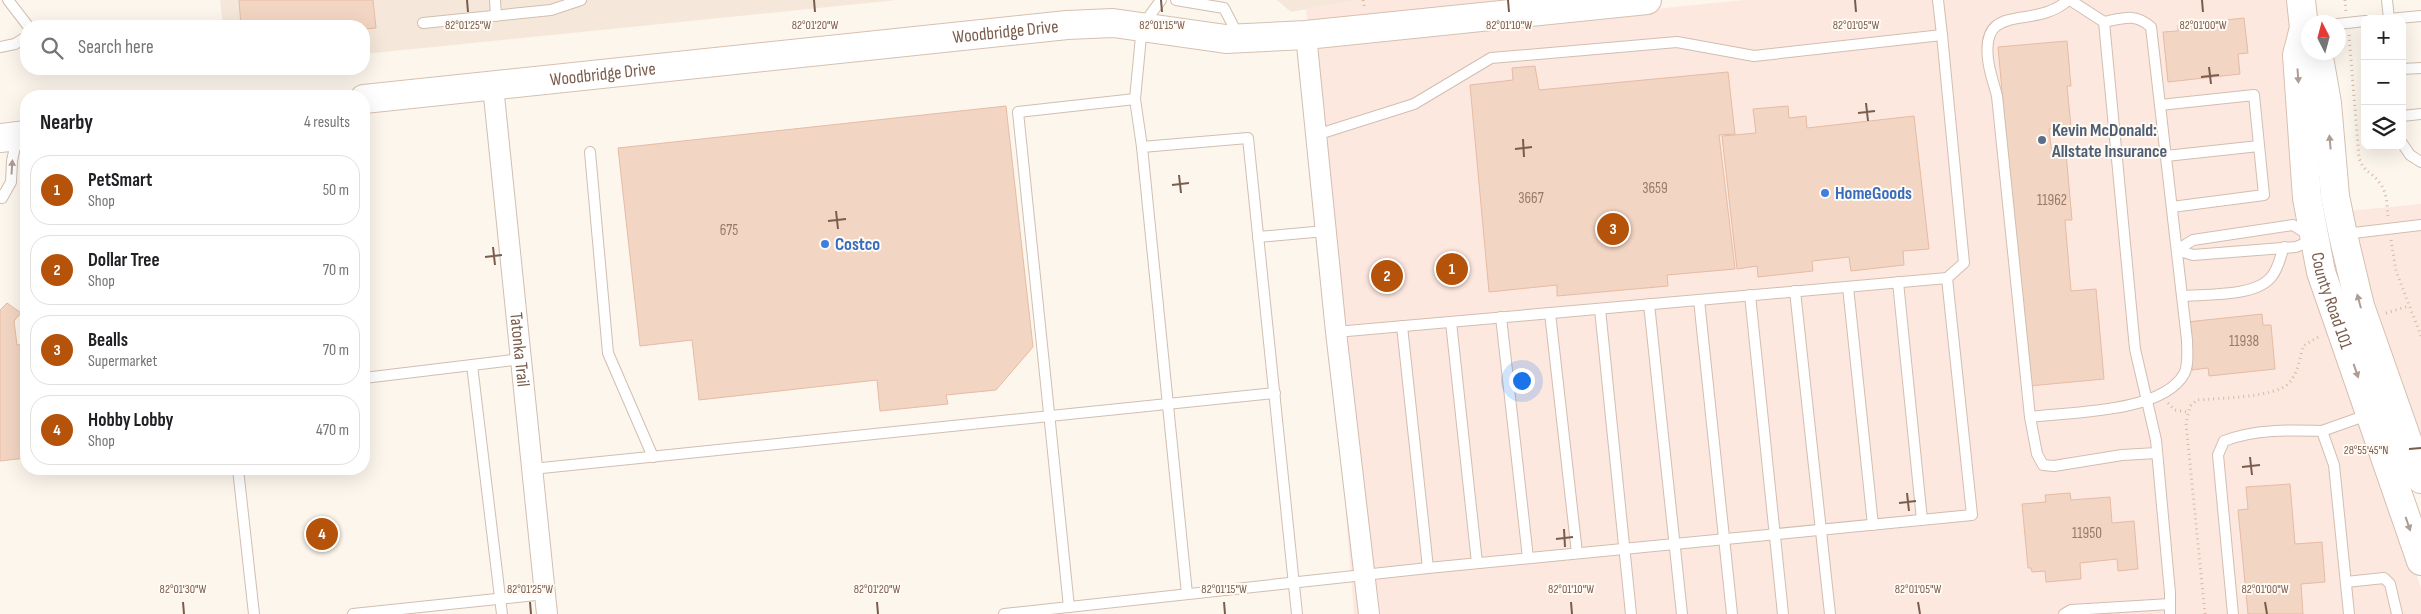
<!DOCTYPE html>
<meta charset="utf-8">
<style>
:root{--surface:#fff;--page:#f6f6f6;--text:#202124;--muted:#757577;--line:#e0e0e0;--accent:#b45309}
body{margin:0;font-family:"Sofia Sans Condensed",sans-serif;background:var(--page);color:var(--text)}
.controls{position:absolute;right:15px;top:15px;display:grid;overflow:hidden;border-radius:10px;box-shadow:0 5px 20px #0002}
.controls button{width:45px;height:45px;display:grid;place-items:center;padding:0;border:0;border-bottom:1px solid var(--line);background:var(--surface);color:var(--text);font:25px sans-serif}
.compass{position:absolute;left:2301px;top:15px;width:45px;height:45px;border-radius:50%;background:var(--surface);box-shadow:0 5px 20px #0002;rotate:354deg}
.you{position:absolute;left:1521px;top:380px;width:18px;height:18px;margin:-12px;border:4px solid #fff;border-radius:50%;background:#1a73e8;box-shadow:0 0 0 8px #1a73e833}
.badge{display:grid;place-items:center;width:32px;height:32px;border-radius:50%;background:var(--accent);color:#fff;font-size:16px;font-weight:700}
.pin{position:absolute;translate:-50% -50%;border:2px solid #fff;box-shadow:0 1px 5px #0006}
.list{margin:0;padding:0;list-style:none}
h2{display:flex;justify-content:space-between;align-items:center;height:65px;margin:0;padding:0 20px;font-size:21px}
h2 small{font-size:16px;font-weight:400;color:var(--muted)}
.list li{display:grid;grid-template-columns:32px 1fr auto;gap:15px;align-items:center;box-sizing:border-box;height:70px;margin:0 10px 10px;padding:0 10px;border:1px solid var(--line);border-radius:20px}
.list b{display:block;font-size:19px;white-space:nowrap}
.list p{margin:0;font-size:16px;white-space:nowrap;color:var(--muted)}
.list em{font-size:16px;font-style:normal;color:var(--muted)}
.icon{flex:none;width:28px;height:28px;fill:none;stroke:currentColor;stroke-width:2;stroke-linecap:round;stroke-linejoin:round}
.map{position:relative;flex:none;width:2421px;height:614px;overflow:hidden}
.search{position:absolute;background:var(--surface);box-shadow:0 5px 20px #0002;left:20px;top:20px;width:350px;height:55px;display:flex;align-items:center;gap:12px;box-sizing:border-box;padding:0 18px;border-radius:20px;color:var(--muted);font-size:19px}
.panel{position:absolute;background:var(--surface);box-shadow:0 5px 20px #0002;left:20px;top:90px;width:350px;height:385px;border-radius:20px}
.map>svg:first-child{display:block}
.residential{fill:#f5e8da}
.commercial{fill:#fde8e0}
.building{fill:#f3d5c3;stroke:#e6bba3}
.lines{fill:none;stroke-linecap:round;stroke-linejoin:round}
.lane-casing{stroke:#d1beb0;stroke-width:12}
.street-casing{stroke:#d1beb0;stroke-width:22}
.secondary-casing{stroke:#d6c0b0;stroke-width:30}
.path{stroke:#d9b8a5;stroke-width:3;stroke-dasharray:1 4;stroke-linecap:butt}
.lane{stroke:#fff;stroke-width:10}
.street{stroke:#fff;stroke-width:20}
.secondary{stroke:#fff;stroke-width:28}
.oneway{fill:#af9d94}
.ticks{fill:none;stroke:#7a5c4d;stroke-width:2}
.service-dot{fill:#5c6f8a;stroke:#fffaf3;stroke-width:2}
.shop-dot{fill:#3f7fe0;stroke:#fffaf3;stroke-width:2}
.labels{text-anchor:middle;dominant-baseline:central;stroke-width:4;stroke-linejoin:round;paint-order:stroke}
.number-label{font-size:15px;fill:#987a6a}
.street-label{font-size:18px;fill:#7a5c4d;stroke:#fffaf3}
.service-label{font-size:18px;font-weight:bold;fill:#4e5e75;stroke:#fffaf3;text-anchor:start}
.shop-label{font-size:18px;font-weight:bold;fill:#366cbe;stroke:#fffaf3;text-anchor:start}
.ticks-label{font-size:12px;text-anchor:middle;fill:#7a5c4d;stroke:#fffaf3;stroke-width:4;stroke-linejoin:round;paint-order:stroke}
</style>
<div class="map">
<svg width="2421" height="614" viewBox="0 0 2421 614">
<rect width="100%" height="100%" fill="#fdf6ec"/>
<g class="residential">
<polygon points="220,0 897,0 364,54 364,26 223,26"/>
<polygon points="1277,0 1360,0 1291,12"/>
</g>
<g class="commercial">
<polygon points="1360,0 1549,0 1308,25 1306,9"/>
<polygon points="1744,0 2293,0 2313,275 2421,588 2421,614 1354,614 1309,44"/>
<polygon points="2421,204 2421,451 2368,303 2347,211"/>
</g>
<g class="building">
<polygon points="239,0 373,0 376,28 364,29 364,26 241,26"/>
<polygon points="2244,18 2248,53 2238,54 2240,74 2168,82 2163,32 2178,31 2178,25"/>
<polygon points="2067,41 2071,86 2067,86 2071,127 2049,129 2052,155 2066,153 2072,220 2065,220 2071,291 2096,289 2104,379 2029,386 1998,47"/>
<polygon points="1535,66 1539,90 1728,72 1735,134 1719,135 1735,269 1667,275 1668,286 1557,296 1557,285 1489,292 1470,85 1513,80 1512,68"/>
<polygon points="1006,106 1033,347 996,390 946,395 948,404 880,411 877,380 699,400 692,340 640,346 618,148"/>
<polygon points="1788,106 1789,118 1806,116 1807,128 1914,116 1929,249 1903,251 1904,265 1851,271 1849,257 1812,261 1813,271 1758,277 1757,266 1737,269 1722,136 1756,133 1753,109"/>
<polygon points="7,303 21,313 14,321 17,345 26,344 26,393 24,393 26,397 26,458 0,461 0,310"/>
<polygon points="2262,314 2263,325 2271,325 2275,369 2209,376 2208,368 2192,370 2187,322"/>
<polygon points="2290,484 2295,544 2322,542 2325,582 2301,584 2303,614 2248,614 2238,510 2248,509 2246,487"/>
<polygon points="2070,493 2071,500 2110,497 2112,523 2134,521 2138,569 2118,571 2117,559 2080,563 2081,579 2046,582 2045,571 2032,572 2031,568 2028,568 2022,504 2046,502 2045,495"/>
</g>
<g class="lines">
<defs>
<g id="lane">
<polyline points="8,0 28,26"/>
<polyline points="495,0 496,16"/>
<polyline points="1161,0 1142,26 1135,99 1142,147 1187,594"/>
<polyline points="1176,0 1224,8 1239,37"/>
<path d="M 2068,0 C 2035,31 1981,0 1988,59 C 1989,71 1994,84 1997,96 L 2030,417 L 2037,454 L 2043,465 L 2054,466 L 2122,455 L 2157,453"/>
<polyline points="2070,0 2104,22 2135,349 2156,440 2170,593 2170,614"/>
<polyline points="2387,0 2389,19"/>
<polyline points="2389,19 2421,16"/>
<polyline points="423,23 551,10 581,0"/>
<polyline points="2338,24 2365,21"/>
<polyline points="0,47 15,44 26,37"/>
<polyline points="2402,69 2421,68"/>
<polyline points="2160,105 2254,95 2264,195 2172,207"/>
<polyline points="2402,116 2421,114"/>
<polyline points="1316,135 1414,104 1491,58 1677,42 1754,56 1942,35 1938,0"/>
<polyline points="2402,143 2410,155 2421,162"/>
<polyline points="1142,147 1248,138 1297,614"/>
<polyline points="590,152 608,353 653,457"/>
<polyline points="2166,156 2259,146"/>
<polyline points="0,195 2,198 11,182 12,161 17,137"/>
<polygon points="2293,225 2315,239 2296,247 2193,255 2177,250 2193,240"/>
<polyline points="2345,234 2421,225"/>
<polyline points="1258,237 1325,231"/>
<polyline points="1898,282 1922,520"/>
<polyline points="1848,287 1873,525"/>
<polyline points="1795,291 1830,614"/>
<polyline points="1750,295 1783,614"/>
<path d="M 2182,296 C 2206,294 2257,297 2272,276 C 2279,267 2280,257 2284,247"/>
<polyline points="1699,300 1732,614"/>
<polyline points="1649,304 1682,614"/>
<polyline points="1600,309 1631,614"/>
<polyline points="1550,313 1577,553"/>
<polyline points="1501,317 1528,558"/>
<polyline points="1451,322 1477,563"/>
<polyline points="1402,326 1428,568"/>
<polyline points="1336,332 1947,278 1964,263 1942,35"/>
<polyline points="364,378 472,365"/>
<path d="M 2030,417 C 2070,412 2162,413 2184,374 C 2189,365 2187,350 2187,340 L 2151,27 C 2135,13 2124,18 2104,22"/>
<polyline points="238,469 254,614"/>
<polyline points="532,469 1275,393"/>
<polyline points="2346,582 2384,578 2390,584 2397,614"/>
<polyline points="1069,607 1018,112 1135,99"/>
<polyline points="353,614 545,594"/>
<polyline points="502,614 472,365 521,359"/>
<polyline points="1004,614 1428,568 1972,515 1947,278"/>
<polyline points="2064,614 2071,610 2170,604"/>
<path d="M 2233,614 L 2218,455 L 2224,441 C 2255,429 2289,430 2322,431"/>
<polyline points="2349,614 2334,465 2322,431 2370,414"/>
</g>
<g id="street">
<polyline points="1306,35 1336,332 1369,614"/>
<path id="s1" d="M 493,86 L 547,614"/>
</g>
<g id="secondary">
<path id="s2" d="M 2301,0 L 2304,28 L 2297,55 L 2307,198 L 2321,272 L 2421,561"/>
<polyline points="2318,52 2327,103 2335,196 2343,235 2360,306 2421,479"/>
<path id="s3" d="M 364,99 L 1067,25 L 1113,23 L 1226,39 L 1306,35 L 1647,0"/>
<polyline points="0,138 26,135"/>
</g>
</defs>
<use href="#lane" class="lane-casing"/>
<use href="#street" class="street-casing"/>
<use href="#secondary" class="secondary-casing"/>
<g class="path">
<polyline points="1363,0 1365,9"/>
<polyline points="2345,0 2346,12"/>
<path d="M 2349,35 L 2359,158 C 2365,174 2370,170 2379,182 C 2387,191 2387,205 2388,216"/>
<polyline points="2391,240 2396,271 2421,336"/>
<polyline points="2386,313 2409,306"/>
<polyline points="2168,403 2175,410 2187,412"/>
<path d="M 2205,614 L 2186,423 L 2190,406 L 2197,400 C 2218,398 2275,398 2289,383 C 2298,373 2300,358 2303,346 L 2320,336"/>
</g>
<use href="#lane" class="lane"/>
<use href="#street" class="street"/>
<use href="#secondary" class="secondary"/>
</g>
<defs><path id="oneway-solid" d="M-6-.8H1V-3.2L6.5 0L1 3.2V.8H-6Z" transform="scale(1.25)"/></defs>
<g class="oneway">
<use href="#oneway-solid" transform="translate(2298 76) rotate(86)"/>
<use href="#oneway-solid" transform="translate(2330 142) rotate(-95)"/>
<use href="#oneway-solid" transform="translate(12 167) rotate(-86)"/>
<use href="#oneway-solid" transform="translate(2359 301) rotate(-105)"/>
<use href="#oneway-solid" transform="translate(2356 371) rotate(71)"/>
<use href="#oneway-solid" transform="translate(2408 524) rotate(71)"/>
</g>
<path class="ticks" d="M 467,0 L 468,12M 814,0 L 815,12M 1161,0 L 1162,12M 1508,0 L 1509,12M 1855,0 L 1856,12M 2202,0 L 2203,12M 2209,67 L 2211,84M 2201,77 L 2219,75M 1866,103 L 1868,121M 1858,113 L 1875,111M 1523,139 L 1524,157M 1515,149 L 1532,147M 1179,175 L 1181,193M 1172,185 L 1189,183M 836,211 L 838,229M 828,221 L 846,219M 493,247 L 495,265M 485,257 L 502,255M 2409,449 L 2421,448M 2250,457 L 2252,475M 2242,467 L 2260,465M 1907,493 L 1909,511M 1899,503 L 1916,501M 1564,529 L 1565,547M 1556,539 L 1573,537M 183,602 L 184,614M 530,602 L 531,614M 877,602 L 878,614M 1224,602 L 1225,614M 1571,602 L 1572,614M 1918,602 L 1920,614M 2265,602 L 2267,614"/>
<circle class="service-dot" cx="2042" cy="140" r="5"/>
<g class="shop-dot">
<circle cx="1825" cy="193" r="5"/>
<circle cx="825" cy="244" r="5"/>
</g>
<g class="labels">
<g class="number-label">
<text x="1655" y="188">3659</text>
<text x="1531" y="198">3667</text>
<text x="2052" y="200">11962</text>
<text x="729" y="230">675</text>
<text x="2244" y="341">11938</text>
<text x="2087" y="533">11950</text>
</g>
<g class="street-label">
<text stroke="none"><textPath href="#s3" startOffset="645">Woodbridge Drive</textPath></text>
<text stroke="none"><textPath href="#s3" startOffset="240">Woodbridge Drive</textPath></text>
<text stroke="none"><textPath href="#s2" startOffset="305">County Road 101</textPath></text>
<text stroke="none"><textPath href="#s1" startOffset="265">Tatonka Trail</textPath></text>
</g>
<g class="service-label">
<text x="2052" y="130">Kevin McDonald:<tspan x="2052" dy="21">Allstate Insurance</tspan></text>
</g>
<g class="shop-label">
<text x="1835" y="193">HomeGoods</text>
<text x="835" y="244">Costco</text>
</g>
</g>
<g class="ticks-label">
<text x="468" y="29">82°01'25"W</text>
<text x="815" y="29">82°01'20"W</text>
<text x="1162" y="29">82°01'15"W</text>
<text x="1509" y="29">82°01'10"W</text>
<text x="1856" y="29">82°01'05"W</text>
<text x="2203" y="29">82°01'00"W</text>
<text x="2366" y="454">28°55'45"N</text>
<text x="183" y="593">82°01'30"W</text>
<text x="530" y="593">82°01'25"W</text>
<text x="877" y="593">82°01'20"W</text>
<text x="1224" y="593">82°01'15"W</text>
<text x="1571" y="593">82°01'10"W</text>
<text x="1918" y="593">82°01'05"W</text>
<text x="2265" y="593">82°01'00"W</text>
</g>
</svg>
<div class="controls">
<button>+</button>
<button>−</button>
<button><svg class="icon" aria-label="layers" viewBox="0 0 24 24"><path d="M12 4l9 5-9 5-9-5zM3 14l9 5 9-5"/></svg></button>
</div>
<svg class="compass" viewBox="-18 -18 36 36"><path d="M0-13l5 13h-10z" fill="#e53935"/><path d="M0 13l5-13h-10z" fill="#757577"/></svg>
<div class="you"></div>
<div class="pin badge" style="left:1452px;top:269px">1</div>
<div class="pin badge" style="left:1387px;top:276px">2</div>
<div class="pin badge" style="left:1613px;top:229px">3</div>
<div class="pin badge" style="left:322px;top:534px">4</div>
<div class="search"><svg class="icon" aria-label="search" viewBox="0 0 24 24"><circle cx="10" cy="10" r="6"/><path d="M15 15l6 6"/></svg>Search here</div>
<section class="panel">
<h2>Nearby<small>4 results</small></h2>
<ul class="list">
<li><span class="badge">1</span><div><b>PetSmart</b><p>Shop</p></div><em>50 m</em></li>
<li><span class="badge">2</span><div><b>Dollar Tree</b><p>Shop</p></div><em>70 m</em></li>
<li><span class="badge">3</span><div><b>Bealls</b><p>Supermarket</p></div><em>70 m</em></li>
<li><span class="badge">4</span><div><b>Hobby Lobby</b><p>Shop</p></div><em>470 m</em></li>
</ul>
</section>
</div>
